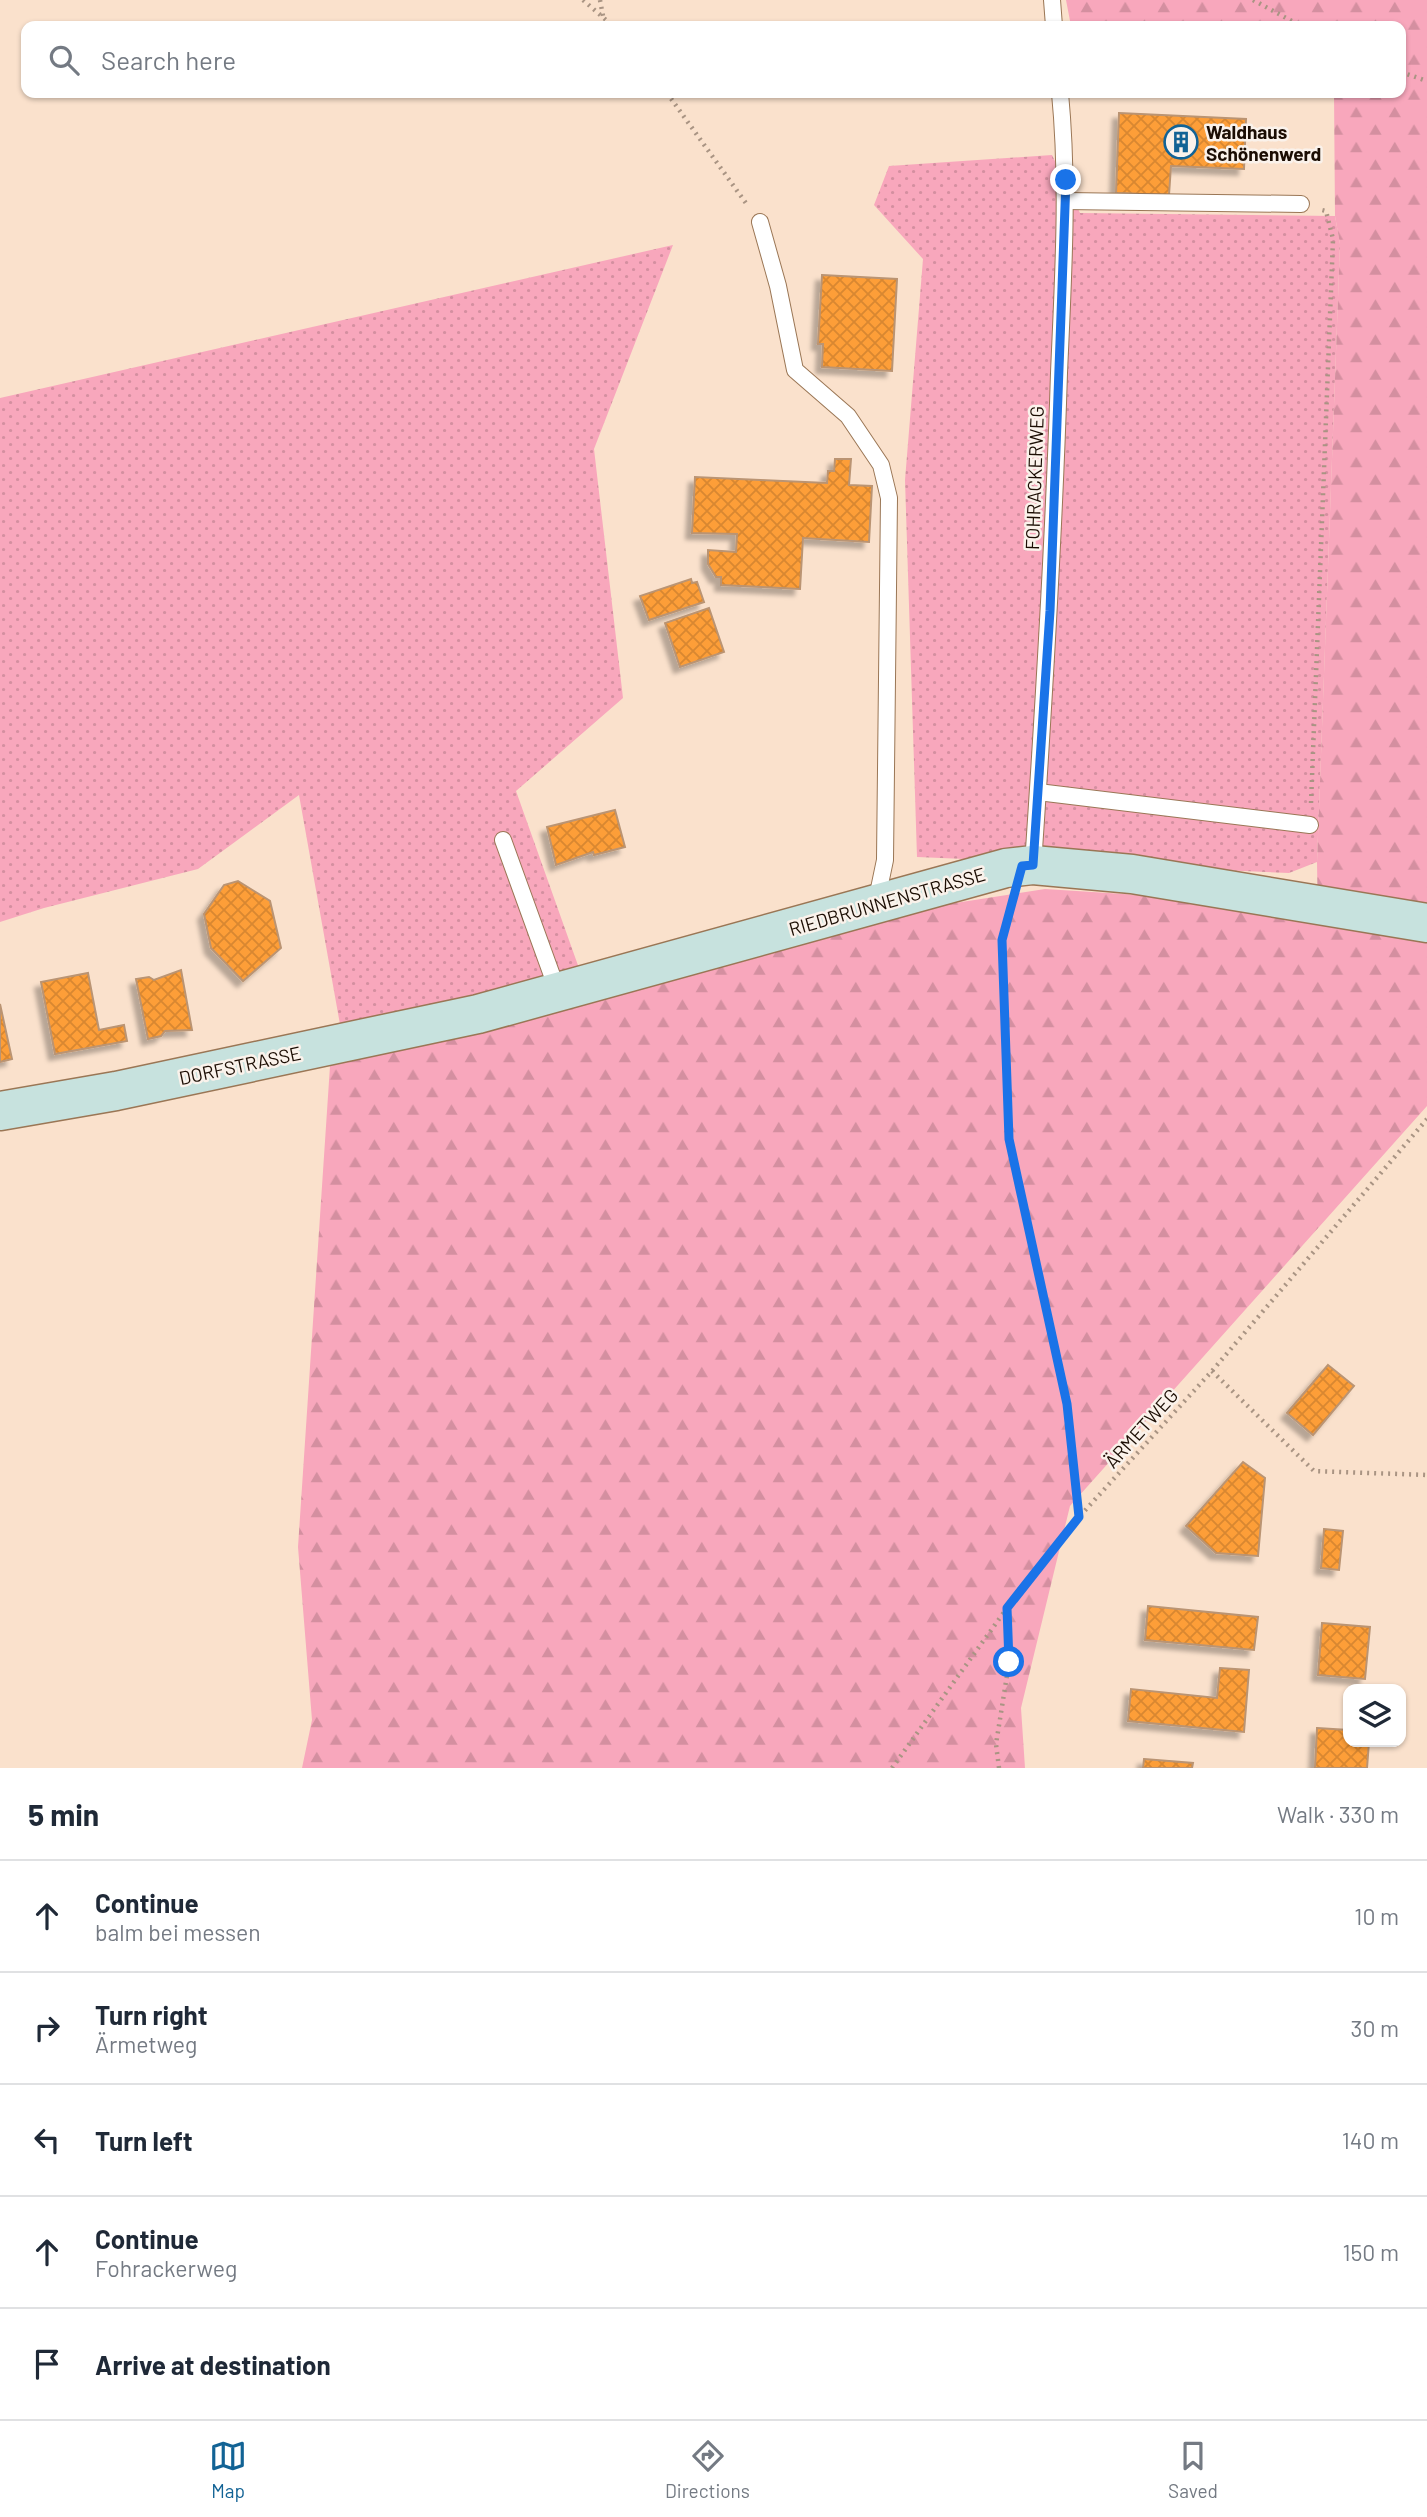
<!DOCTYPE html>
<meta charset="utf-8">
<style>
:root{--surface:#fff;--page:#f6f6f7;--text:#1f2937;--muted:#747a83;--line:#e0e1e3;--accent:#126395}
body{margin:0;font-family:Barlow,sans-serif;background:var(--page);color:var(--text)}
.controls{position:absolute;right:21px;bottom:21px;display:grid;overflow:hidden;border-radius:14px;box-shadow:0 2px 5px #0004}
.controls button{width:63px;height:63px;display:grid;place-items:center;padding:0;border:0;border-bottom:2px solid var(--line);background:var(--surface);color:var(--text);font:35px sans-serif}
.stop{position:absolute;width:21px;height:21px;margin:-16px;border:5px solid #1a73e8;border-radius:50%;background:#fff}
.stop.end{background:#1a73e8;border-color:#fff;box-shadow:0 2px 7px #0008}
.list{margin:0;padding:0;list-style:none}
h2{display:flex;justify-content:space-between;align-items:center;height:91px;margin:0;padding:0 28px;font-size:30px}
h2 small{font-size:23px;font-weight:400;color:var(--muted)}
.list li{display:grid;grid-template-columns:46px 1fr auto;gap:21px;align-items:center;box-sizing:border-box;height:112px;padding:0 28px;border-top:2px solid var(--line)}
.list b{display:block;font-size:26px;white-space:nowrap}
.list p{margin:0;font-size:23px;white-space:nowrap;color:var(--muted)}
.list em{font-size:23px;font-style:normal;color:var(--muted)}
.icon{flex:none;width:38px;height:38px;fill:none;stroke:currentColor;stroke-width:2;stroke-linecap:round;stroke-linejoin:round}
.map{position:relative;flex:none;width:1427px;height:1768px;overflow:hidden}
.search{position:absolute;background:var(--surface);box-shadow:0 2px 5px #0004;left:21px;right:21px;top:21px;height:77px;display:flex;align-items:center;gap:18px;box-sizing:border-box;padding:0 24px;border-radius:14px;color:var(--muted);font-size:26px}
.sheet{height:651px;background:var(--surface)}
nav{display:flex;justify-content:space-around;align-items:center;box-sizing:border-box;height:98px;border-top:2px solid var(--line);background:var(--surface);font-size:19px;color:var(--muted)}
nav a{display:grid;justify-items:center;gap:4px}
nav .on{color:var(--accent)}
.map>svg:first-child{display:block}
.grass{fill:url(#grass-dots)}
.forest{fill:url(#forest-firs)}
.building{fill:url(#building-cross-hatch);stroke:#ba9473;stroke-width:2;filter:url(#shadow)}
.lines{fill:none;stroke-linecap:round;stroke-linejoin:round}
.lane-casing{stroke:#9a7655;stroke-width:18}
.secondary-casing{stroke:#9a7655;stroke-width:41}
.path{stroke:#a99483;stroke-width:4.5;stroke-dasharray:2 5;stroke-linecap:butt}
.lane{stroke:#fff;stroke-width:16}
.secondary{stroke:#c7e2de;stroke-width:38}
.route{stroke:#1a73e8;stroke-width:9}
.labels{text-anchor:middle;dominant-baseline:central;stroke-width:5;stroke-linejoin:round;paint-order:stroke}
.poi-label{font-size:19px;font-weight:bold;fill:#1b0d03;stroke:#faf2eb;text-anchor:start}
.street-label{font-size:19px;fill:#1b0d03;stroke:#faf2eb}
</style>
<div class="map">
<svg width="1427" height="1768" viewBox="0 0 1427 1768">
<defs>
<pattern id="grass-dots" width="8" height="8" patternUnits="userSpaceOnUse" patternTransform="scale(1.75)"><rect width="8" height="8" fill="#f8a7bc"/><path d="M2 2h.1M6 6h.1" fill="none" stroke="#d48fa0" stroke-width="1.8" stroke-linecap="round"/></pattern>
<pattern id="forest-firs" width="22" height="20" patternUnits="userSpaceOnUse" patternTransform="scale(1.75)"><rect width="22" height="20" fill="#f8a7bc"/><path d="M5 1l3.5 6h-7zM16 11l3.5 6h-7z" fill="#d48fa0"/></pattern>
<pattern id="building-cross-hatch" width="8" height="8" patternUnits="userSpaceOnUse" patternTransform="scale(1.75)"><rect width="8" height="8" fill="#fd9e38"/><path d="M0 0l8 8M0 8l8-8" fill="none" stroke="#d88730"/></pattern>
<filter id="shadow"><feDropShadow dx="-6" dy="6" stdDeviation="2" flood-color="#0004"/></filter>
</defs>
<rect width="100%" height="100%" fill="#fae1cc"/>
<g class="grass">
<polygon points="1052,155 1080,213 1335,216 1340,244 1317,862 1289,873 917,857 905,480 923,259 874,205 889,166"/>
<polygon points="673,245 594,449 623,698 516,791 580,971 341,1030 299,795 198,869 44,908 0,922 0,398"/>
</g>
<polygon class="forest" points="1066,0 1427,0 1427,1106 1070,1506 1021,1708 1025,1768 302,1768 312,1720 298,1547 330,1066 566,1008 923,908 1045,889 1187,898 1318,924 1317,862 1340,244 1335,216 1334,93 1401,93 1401,26 1071,26"/>
<g class="building">
<polygon points="1119,113 1246,119 1244,169 1171,166 1169,195 1116,193"/>
<polygon points="822,275 897,279 892,371 822,367 823,344 818,344"/>
<polygon points="835,459 851,459 849,485 872,486 869,542 803,538 800,589 721,585 721,577 716,577 708,564 708,550 736,552 737,534 692,533 695,477 827,483 828,471 834,471"/>
<polygon points="691,579 692,583 697,582 704,602 649,620 640,596"/>
<polygon points="709,608 724,652 680,667 665,623"/>
<polygon points="615,810 625,847 594,855 593,852 556,865 547,827"/>
<polygon points="238,881 270,901 281,948 243,981 211,948 204,914 224,885"/>
<polygon points="181,970 192,1030 165,1031 161,1036 148,1039 136,979 149,977 154,980"/>
<polygon points="88,973 99,1030 124,1025 127,1041 55,1054 41,982"/>
<polygon points="0,1004 12,1059 0,1062"/>
<polygon points="1328,1365 1354,1386 1313,1435 1287,1413"/>
<polygon points="1243,1462 1265,1478 1258,1556 1216,1553 1186,1526"/>
<polygon points="1324,1529 1343,1531 1339,1570 1321,1568"/>
<polygon points="1148,1606 1258,1617 1254,1650 1145,1640"/>
<polygon points="1322,1623 1370,1627 1365,1679 1318,1675"/>
<polygon points="1220,1668 1249,1670 1244,1732 1128,1721 1131,1689 1217,1698"/>
<polygon points="1317,1728 1348,1730 1348,1742 1369,1742 1367,1768 1315,1768"/>
<polygon points="1144,1759 1193,1763 1192,1768 1143,1768"/>
</g>
<g class="lines">
<defs>
<g id="lane">
<polyline points="1052,0 1054,26"/>
<polyline points="1065,201 1301,204"/>
<polyline points="760,222 778,286 795,370 848,416 881,465 889,498 885,860 876,903"/>
<polyline points="1038,792 1310,825"/>
<polyline points="503,840 558,992"/>
<path d="M 1033,865 C 1044,701 1054,537 1059,373 C 1063,279 1069,186 1060,93"/>
</g>
<polyline id="secondary" points="0,1111 116,1091 478,1014 1006,868 1033,865 1132,874 1427,923"/>
</defs>
<use href="#lane" class="lane-casing"/>
<use href="#secondary" class="secondary-casing"/>
<g class="path">
<polyline points="583,0 613,26"/>
<polyline points="600,0 603,16"/>
<polyline points="1253,0 1301,26"/>
<polyline points="1401,72 1427,81"/>
<polyline points="667,93 748,206"/>
<polyline points="1311,803 1333,239 1326,211 1322,210"/>
<polyline points="1012,903 1002,940 1009,1139 1067,1404 1079,1516"/>
<polyline points="1212,1371 1314,1471 1427,1475"/>
<polyline points="892,1768 1007,1608 1079,1517 1212,1371 1427,1119"/>
<polyline points="999,1768 996,1744 1009,1663 1007,1609"/>
</g>
<use href="#lane" class="lane"/>
<use href="#secondary" class="secondary"/>
</g>
<g class="lines">
<polyline class="route" points="1009,1662 1007,1608 1079,1517 1067,1404 1009,1139 1002,940 1022,866 1033,865 1050,611 1066,180"/>
</g>
<defs>
<symbol id="building-ring" viewBox="-11 -11 22 22"><circle r="9.5" fill="#faf2eb" stroke="#126395" stroke-width="1.5"/><path d="M-4-6H4V6H1V3H-1V6H-4ZM-2.5-4.3h1.7v1.8h-1.7ZM.8-4.3h1.7v1.8H.8ZM-2.5-1h1.7V.8h-1.7ZM.8-1h1.7V.8H.8Z" fill="#126395"/></symbol>
</defs>
<g fill-rule="evenodd">
<use href="#building-ring" x="1162" y="123" width="38" height="38"/>
</g>
<g class="labels">
<g class="poi-label">
<text x="1206" y="131">Waldhaus<tspan x="1206" dy="22">Schönenwerd</tspan></text>
</g>
<g class="street-label">
<text transform="translate(1034 478) rotate(-88)">FOHRACKERWEG</text>
<text transform="translate(887 901) rotate(-16)">RIEDBRUNNENSTRASSE</text>
<text transform="translate(240 1065) rotate(-12)">DORFSTRASSE</text>
<text transform="translate(1141 1428) rotate(-48)">ÄRMETWEG</text>
</g>
</g>
</svg>
<div class="controls">
<button><svg class="icon" aria-label="layers" viewBox="0 0 24 24"><path d="M12 4l9 5-9 5-9-5zM3 14l9 5 9-5"/></svg></button>
</div>
<div class="stop" style="left:1009px;top:1662px"></div>
<div class="stop end" style="left:1066px;top:180px"></div>
<div class="search"><svg class="icon" aria-label="search" viewBox="0 0 24 24"><circle cx="10" cy="10" r="6"/><path d="M15 15l6 6"/></svg>Search here</div>
</div>
<section class="sheet">
<h2>5 min<small>Walk · 330 m</small></h2>
<ul class="list">
<li><svg class="icon" aria-label="ahead" viewBox="0 0 24 24"><path d="M12 20V5M6 11l6-6 6 6"/></svg><div><b>Continue</b><p>balm bei messen</p></div><em>10 m</em></li>
<li><svg class="icon" aria-label="right" viewBox="0 0 24 24"><path d="M7 20v-9h11M14 6l5 5-5 5"/></svg><div><b>Turn right</b><p>Ärmetweg</p></div><em>30 m</em></li>
<li><svg class="icon" aria-label="left" viewBox="0 0 24 24"><path d="M17 20v-9H6M10 6l-5 5 5 5"/></svg><div><b>Turn left</b></div><em>140 m</em></li>
<li><svg class="icon" aria-label="ahead" viewBox="0 0 24 24"><path d="M12 20V5M6 11l6-6 6 6"/></svg><div><b>Continue</b><p>Fohrackerweg</p></div><em>150 m</em></li>
<li><svg class="icon" aria-label="arrive" viewBox="0 0 24 24"><path d="M6 21V4h12l-3 4 3 4H6"/></svg><div><b>Arrive at destination</b></div></li>
</ul>
</section>
<nav>
<a class="on"><svg class="icon" aria-label="map" viewBox="0 0 24 24"><path d="M3 6l6-2 6 2 6-2v14l-6 2-6-2-6 2zM9 4v14M15 6v14"/></svg>Map</a>
<a><svg class="icon" aria-label="directions" viewBox="0 0 24 24"><path d="M12 3l9 9-9 9-9-9zM9 14v-3h6M13 9l2 2-2 2"/></svg>Directions</a>
<a><svg class="icon" aria-label="saved" viewBox="0 0 24 24"><path d="M7 4h10v16l-5-4-5 4z"/></svg>Saved</a>
</nav>
